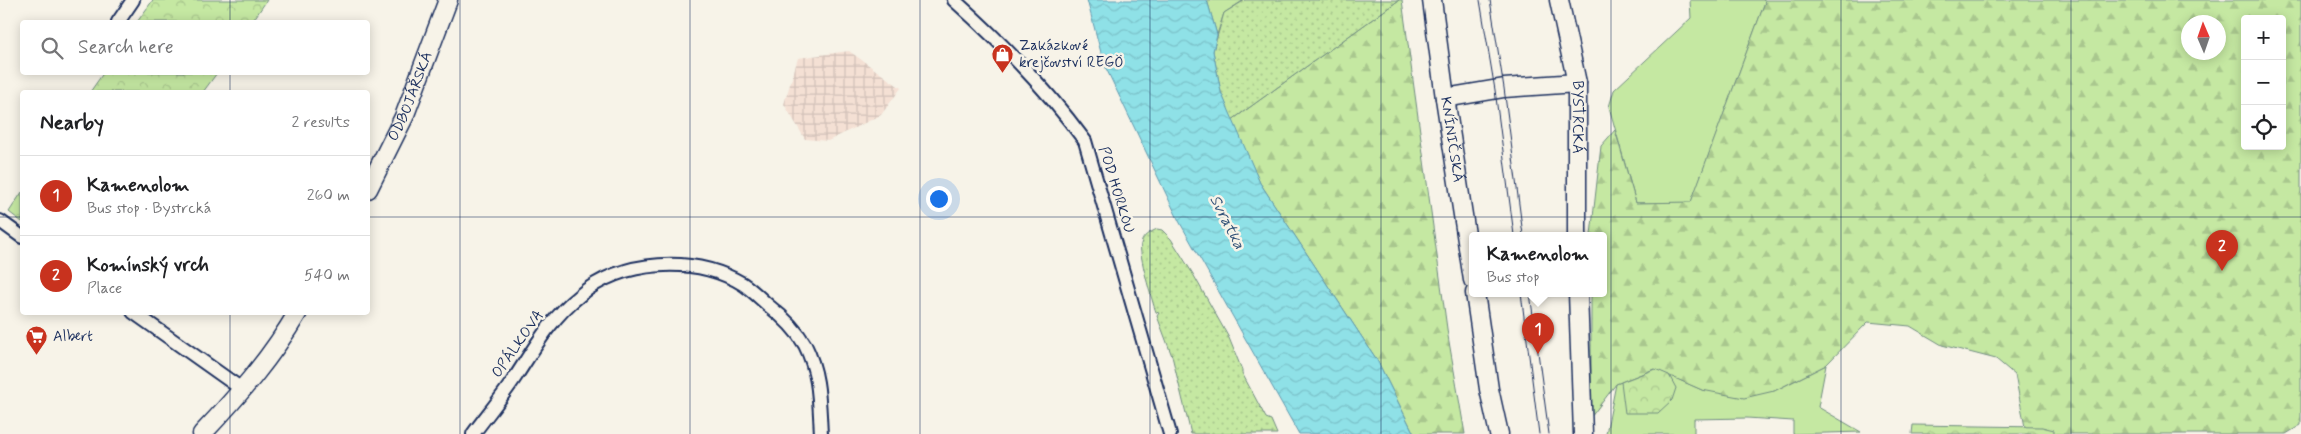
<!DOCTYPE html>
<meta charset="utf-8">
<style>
:root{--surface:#fff;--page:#f6f6f6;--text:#202124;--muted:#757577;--line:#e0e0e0;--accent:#c8321e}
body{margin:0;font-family:Mynerve,sans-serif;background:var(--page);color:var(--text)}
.controls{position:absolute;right:15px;top:15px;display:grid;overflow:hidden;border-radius:5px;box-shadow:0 2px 12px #0003}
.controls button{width:45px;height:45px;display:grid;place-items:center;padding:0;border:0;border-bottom:1px solid var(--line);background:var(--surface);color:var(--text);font:25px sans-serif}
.compass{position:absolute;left:2181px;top:15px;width:45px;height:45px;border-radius:50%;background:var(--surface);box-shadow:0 2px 12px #0003;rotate:358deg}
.you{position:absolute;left:938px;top:198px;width:18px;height:18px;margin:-12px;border:4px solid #fff;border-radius:50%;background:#1a73e8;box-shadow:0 0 0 8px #1a73e833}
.badge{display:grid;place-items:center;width:32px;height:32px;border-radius:50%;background:var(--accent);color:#fff;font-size:16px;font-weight:700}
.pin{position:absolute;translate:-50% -41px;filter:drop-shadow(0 1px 2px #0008)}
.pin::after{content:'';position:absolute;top:26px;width:18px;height:15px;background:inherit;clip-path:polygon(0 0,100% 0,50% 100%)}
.popup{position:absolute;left:1469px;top:232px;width:138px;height:65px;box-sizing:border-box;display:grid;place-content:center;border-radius:5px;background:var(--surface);filter:drop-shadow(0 1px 4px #0005);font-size:16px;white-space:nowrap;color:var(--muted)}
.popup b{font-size:19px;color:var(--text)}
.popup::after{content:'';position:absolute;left:50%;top:100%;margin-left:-10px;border:10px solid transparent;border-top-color:var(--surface)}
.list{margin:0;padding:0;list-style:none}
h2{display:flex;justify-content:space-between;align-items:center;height:65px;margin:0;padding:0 20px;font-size:21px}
h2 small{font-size:16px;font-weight:400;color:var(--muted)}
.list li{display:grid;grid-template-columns:32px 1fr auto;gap:15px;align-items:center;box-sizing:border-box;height:80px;padding:0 20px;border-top:1px solid var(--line)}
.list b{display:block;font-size:19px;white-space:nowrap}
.list p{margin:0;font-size:16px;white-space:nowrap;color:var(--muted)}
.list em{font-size:16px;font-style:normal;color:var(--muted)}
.icon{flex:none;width:28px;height:28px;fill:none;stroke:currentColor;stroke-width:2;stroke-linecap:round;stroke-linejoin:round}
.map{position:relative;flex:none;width:2301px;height:434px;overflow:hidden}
.search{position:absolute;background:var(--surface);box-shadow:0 2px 12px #0003;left:20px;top:20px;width:350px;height:55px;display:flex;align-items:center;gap:12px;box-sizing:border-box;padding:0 18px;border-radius:5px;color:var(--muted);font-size:19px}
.panel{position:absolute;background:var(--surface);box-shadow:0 2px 12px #0003;left:20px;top:90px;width:350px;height:225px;border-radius:5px}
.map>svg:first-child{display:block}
.industrial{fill:url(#industrial-grid)}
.grass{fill:#c5e8a2;stroke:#708c80}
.forest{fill:url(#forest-firs);stroke:#708c80;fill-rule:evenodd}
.park{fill:url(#park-crowns);stroke:#708c80}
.garden{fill:url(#garden-dots);stroke:#708c80}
.water{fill:url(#water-waves);stroke:#619ab0}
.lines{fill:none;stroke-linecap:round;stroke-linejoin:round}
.street-casing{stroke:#1b2f5e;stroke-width:16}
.secondary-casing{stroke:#1b2f5e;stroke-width:21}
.street{stroke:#f7f3e8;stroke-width:12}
.secondary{stroke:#f7f3e8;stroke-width:18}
.tram{stroke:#1b2f5e;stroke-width:1}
.grid{fill:none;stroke:#1b2f5e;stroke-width:1;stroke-opacity:0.55}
.labels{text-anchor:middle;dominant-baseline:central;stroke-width:5;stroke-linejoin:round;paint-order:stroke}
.poi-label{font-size:15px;fill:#1b2f5e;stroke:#f7f3e8;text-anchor:start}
.street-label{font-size:15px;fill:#1b2f5e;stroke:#f7f3e8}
.water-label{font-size:16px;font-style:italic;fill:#325379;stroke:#f7f3e8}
</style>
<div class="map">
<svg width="2301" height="434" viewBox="0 0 2301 434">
<defs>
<pattern id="industrial-grid" width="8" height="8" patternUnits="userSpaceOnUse" patternTransform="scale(1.25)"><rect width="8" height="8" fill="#f4e0d4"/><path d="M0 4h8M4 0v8" fill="none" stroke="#d1c0b8"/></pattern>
<pattern id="forest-firs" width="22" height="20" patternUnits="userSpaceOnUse" patternTransform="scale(1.25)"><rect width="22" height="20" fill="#c5e8a2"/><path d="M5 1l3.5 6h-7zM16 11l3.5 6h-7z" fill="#a9c78e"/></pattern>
<pattern id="park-crowns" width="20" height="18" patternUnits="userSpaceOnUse" patternTransform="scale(1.25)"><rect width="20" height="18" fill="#c5e8a2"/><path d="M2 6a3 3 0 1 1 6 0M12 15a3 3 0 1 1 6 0" fill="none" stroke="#a9c78e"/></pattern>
<pattern id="garden-dots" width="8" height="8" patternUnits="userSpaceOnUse" patternTransform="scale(1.25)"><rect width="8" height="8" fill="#c5e8a2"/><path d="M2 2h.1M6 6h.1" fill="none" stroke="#a9c78e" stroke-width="1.8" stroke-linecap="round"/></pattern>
<pattern id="water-waves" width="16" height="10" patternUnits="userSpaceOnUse" patternTransform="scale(1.25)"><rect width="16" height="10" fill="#8fe1e7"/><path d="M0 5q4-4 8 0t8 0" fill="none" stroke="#7bc1c9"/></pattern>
</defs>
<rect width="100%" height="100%" fill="#f7f3e8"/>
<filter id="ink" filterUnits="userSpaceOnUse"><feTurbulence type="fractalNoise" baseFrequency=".02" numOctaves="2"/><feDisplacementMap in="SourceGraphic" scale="10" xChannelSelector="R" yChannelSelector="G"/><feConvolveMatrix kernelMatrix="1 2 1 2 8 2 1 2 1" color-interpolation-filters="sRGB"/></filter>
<g filter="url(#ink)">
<polygon class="industrial" points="849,51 901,88 881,115 828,141 805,139 784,104 798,58"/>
<g class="grass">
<polygon points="1207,0 1244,0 1224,13 1217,35"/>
<polygon points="1690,0 1763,0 1765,2 1691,203 1636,203 1609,107 1614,90 1691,18"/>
<polygon points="1826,365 1818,407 1861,432 1793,434 1793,421 1747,418 1694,419 1694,433 1690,434 1606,434 1616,384 1655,369 1702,390 1774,391"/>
</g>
<g class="forest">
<polygon points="1399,0 1402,0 1448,336 1465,434 1414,434 1377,360 1260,183 1232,120"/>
<path d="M 1763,0 L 2301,0 L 2301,425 L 2286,434 L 2025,434 L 2025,427 L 2015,375 L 1996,359 L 1942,345 L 1910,326 L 1868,322 L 1826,365 L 1774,391 L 1744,398 L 1702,390 L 1654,369 L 1616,384 L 1591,417 L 1591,293 L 1603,293 L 1603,235 L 1591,235 L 1601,146 L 1615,130 L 1636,203 L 1691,202 L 1765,2 ZM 2245,19 L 2282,19 L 2282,146 L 2245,146 ZM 2188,22 L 2218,22 L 2218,52 L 2188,52 Z"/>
</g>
<g class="park">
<polygon points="153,0 267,0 252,22 137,22"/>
<polygon points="104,72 217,72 217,73 203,92 90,92"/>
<polygon points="22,192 22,222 9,212"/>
<polygon points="1655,369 1669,375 1676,388 1672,400 1658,413 1625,413 1621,382"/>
<polygon points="1913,425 2042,427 2054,430 2054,434 1912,434"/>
</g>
<g class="garden">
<polygon points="1245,0 1399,0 1232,120 1221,92 1213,51 1224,13"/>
<path d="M 1157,229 L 1162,230 L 1171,239 L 1193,274 L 1229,338 L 1242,370 L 1242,373 L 1266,418 L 1271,420 L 1277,434 L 1191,434 L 1172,356 L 1157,316 L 1159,313 L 1156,312 C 1152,301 1138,253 1141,244 C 1143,235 1149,233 1157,229 Z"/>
</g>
<polygon class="water" points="1087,0 1207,0 1217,35 1213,51 1221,92 1260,183 1377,360 1414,434 1299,434 1179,221 1104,64"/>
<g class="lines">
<defs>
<g id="street">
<path d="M 954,0 C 1002,43 1047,89 1085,141 L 1170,434"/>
<polyline points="118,22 133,0"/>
<polyline points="0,221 22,237"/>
<polyline points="133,312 243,390"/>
<path d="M 473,434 C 487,415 503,396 516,376 C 535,347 551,318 579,296 C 622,259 694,255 743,284 C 752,290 761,299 769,306 C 782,316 797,331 805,345 C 820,375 819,401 821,434"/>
</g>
<g id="secondary">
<path id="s1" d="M 1432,0 L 1445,98 L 1473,280"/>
<path id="s2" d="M 1559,0 L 1577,83 L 1577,235"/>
<polyline points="1445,98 1504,88 1577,83"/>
<path id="s3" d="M 368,189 L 404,117 L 448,0"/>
<polyline points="1475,293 1489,389 1499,434"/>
<polyline points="1578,293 1583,434"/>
<path d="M 202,434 C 238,396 271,358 298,312"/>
</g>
</defs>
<use href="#street" class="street-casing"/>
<use href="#secondary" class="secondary-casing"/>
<use href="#street" class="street"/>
<use href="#secondary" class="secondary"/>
<g class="tram">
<polyline points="1480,0 1495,90 1514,235"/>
<polyline points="1490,0 1504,88 1523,235"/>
<polyline points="1521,293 1539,434"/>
<polyline points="1530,293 1549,434"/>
</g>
</g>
</g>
<path class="grid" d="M 230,0 L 230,22M 460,0 L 460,434M 690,0 L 690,434M 920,0 L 920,434M 1150,0 L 1150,434M 1381,0 L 1381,434M 1611,0 L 1611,434M 1841,0 L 1841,434M 2071,0 L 2071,434M 230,72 L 230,92M 0,217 L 22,217M 368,217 L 2301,217M 230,312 L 230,434"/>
<defs>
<symbol id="shop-pin" viewBox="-11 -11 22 30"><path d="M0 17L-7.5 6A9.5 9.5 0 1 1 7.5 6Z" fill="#c8321e" stroke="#f7f3e8"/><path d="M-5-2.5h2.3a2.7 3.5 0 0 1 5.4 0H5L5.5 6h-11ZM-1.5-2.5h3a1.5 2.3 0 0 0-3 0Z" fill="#fff"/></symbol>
<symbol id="supermarket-pin" viewBox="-11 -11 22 30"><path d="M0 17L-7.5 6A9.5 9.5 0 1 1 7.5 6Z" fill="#c8321e" stroke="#f7f3e8"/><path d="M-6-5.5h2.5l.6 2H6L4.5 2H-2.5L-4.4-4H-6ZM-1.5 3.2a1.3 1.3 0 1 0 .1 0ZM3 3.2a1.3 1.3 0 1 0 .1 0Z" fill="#fff"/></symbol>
</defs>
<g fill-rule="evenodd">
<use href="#shop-pin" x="990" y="42" width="25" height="34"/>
<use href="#supermarket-pin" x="24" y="324" width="25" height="34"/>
</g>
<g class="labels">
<g class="poi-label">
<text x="1019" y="46">Zakázkové<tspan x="1019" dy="17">krejčovství REGÖ</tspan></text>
<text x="53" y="337">Albert</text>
</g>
<g class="street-label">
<text stroke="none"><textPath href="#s3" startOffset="102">ODBOJÁŘSKÁ</textPath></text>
<text stroke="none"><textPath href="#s2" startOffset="119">BYSTRCKÁ</textPath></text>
<text stroke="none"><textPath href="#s1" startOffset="141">KNÍNIČSKÁ</textPath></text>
<text transform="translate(1116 190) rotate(73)">POD HORKOU</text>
<text transform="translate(518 344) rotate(-55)">OPÁLKOVA</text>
</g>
<g class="water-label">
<text transform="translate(1227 222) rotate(63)">Svratka</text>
</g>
</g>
</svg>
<div class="controls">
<button>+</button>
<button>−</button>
<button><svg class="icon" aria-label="locate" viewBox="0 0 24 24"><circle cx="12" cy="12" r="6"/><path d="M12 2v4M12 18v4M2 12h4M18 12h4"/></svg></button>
</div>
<svg class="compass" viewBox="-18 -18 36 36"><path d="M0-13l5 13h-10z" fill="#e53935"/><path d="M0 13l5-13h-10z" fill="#757577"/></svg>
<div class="you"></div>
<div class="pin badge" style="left:1538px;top:354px">1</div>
<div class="popup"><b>Kamenolom</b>Bus stop</div>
<div class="pin badge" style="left:2222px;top:271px">2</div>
<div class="search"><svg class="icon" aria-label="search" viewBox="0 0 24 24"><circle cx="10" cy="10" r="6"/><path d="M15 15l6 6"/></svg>Search here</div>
<section class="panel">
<h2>Nearby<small>2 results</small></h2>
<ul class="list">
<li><span class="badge">1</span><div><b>Kamenolom</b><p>Bus stop · Bystrcká</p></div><em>260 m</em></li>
<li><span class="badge">2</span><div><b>Komínský vrch</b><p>Place</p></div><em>540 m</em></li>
</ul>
</section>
</div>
